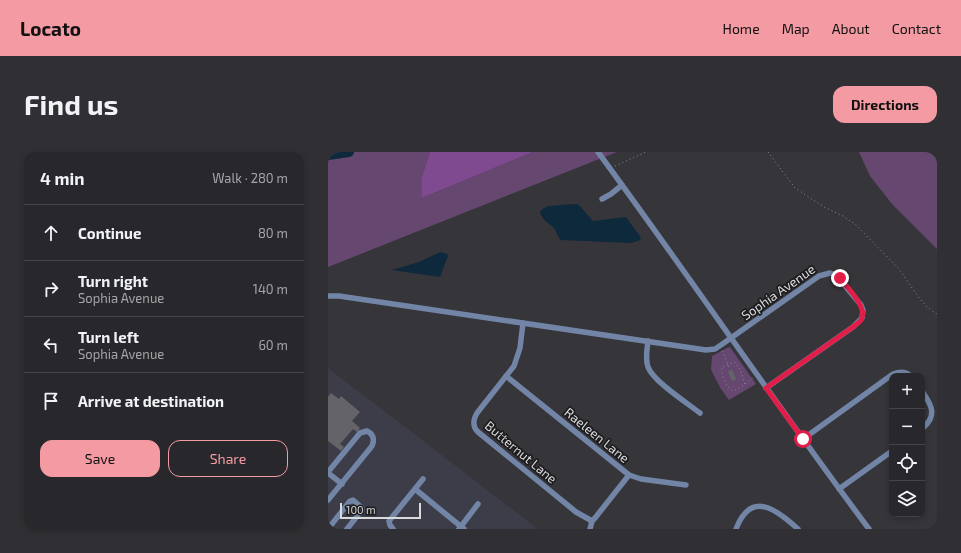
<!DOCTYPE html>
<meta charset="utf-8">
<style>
:root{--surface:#28282c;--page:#303034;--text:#f1f3f6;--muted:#a5a6a9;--line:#444448;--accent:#f49aa3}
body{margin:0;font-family:"Exo 2",sans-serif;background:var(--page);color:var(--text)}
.controls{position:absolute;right:12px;bottom:12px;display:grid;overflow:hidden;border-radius:8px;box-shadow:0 2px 6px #0003}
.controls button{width:36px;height:36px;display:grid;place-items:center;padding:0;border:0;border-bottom:1px solid var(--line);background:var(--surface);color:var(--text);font:20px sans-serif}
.scale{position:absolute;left:12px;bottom:10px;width:81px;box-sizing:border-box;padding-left:4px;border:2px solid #dadadd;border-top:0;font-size:11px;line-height:14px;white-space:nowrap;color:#dadadd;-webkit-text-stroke:3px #1d1d1f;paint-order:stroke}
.stop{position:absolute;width:12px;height:12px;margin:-9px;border:3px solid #e11d48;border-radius:50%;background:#fff}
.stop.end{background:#e11d48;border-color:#fff;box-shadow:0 1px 4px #0008}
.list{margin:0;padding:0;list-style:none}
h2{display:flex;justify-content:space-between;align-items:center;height:52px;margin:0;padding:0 16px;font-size:17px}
h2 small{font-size:13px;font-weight:400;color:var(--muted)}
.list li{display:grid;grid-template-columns:26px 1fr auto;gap:12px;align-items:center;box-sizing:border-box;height:56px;padding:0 16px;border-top:1px solid var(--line)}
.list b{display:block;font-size:15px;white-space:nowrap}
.list p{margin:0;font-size:13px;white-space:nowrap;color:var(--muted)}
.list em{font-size:13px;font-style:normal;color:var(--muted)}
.actions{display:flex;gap:8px;padding:12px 16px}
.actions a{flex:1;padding:9px 0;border:1px solid var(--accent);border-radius:12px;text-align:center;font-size:14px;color:var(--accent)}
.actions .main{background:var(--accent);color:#111}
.icon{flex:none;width:22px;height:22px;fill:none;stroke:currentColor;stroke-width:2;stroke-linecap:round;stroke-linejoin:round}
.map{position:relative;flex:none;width:609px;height:377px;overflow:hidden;border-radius:12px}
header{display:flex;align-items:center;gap:24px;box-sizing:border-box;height:56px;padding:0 20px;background:var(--accent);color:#111}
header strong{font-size:19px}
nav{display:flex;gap:22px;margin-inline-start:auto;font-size:14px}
.intro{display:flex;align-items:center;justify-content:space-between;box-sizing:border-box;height:96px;padding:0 24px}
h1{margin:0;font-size:28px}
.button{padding:10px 18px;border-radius:12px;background:var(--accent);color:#111;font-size:14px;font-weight:700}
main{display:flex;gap:24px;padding:0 24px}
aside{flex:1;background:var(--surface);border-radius:12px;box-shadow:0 2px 6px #0003}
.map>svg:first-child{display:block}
.built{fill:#3c3d48}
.green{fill:#664770}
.forest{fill:#7f4a90}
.water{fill:#0f293c}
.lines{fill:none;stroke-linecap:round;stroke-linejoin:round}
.river{stroke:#0f293c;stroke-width:10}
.building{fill:#646368}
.path{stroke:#8d8d91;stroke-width:1;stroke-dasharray:1 3;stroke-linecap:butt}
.minor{stroke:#7285a6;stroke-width:5.5}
.route{stroke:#e11d48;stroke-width:5}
.labels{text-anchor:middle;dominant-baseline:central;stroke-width:3.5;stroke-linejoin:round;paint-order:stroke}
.street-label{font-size:13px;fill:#dadadd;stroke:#1d1d1f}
</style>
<header>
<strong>Locato</strong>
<nav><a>Home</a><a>Map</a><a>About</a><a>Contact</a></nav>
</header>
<div class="intro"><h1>Find us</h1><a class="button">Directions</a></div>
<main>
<aside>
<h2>4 min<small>Walk · 280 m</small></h2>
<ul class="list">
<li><svg class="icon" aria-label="ahead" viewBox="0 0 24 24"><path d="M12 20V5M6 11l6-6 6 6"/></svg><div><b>Continue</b></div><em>80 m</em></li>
<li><svg class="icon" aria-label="right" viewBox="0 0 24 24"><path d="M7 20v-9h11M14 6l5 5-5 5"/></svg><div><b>Turn right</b><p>Sophia Avenue</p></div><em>140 m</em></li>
<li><svg class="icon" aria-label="left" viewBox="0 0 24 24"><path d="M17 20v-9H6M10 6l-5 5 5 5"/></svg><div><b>Turn left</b><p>Sophia Avenue</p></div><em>60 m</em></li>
<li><svg class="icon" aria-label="arrive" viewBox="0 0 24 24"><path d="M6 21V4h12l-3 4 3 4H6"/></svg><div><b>Arrive at destination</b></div></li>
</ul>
<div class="actions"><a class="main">Save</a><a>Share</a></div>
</aside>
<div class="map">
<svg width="609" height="377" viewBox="0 0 609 377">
<rect width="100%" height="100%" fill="#35353a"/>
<polygon class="built" points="0,216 102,294 210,377 0,377"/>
<g class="green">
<polygon points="0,0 102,0 94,24 94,46 205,0 289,0 0,115"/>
<polygon points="531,0 609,0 609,97 564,52 542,24"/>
<polygon points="402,195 428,232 401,248 393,237 385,222 383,217 384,204 399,196"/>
</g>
<polygon class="forest" points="102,0 205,0 94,46 94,24"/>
<g class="water">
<path d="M 248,52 L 251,53 L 265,69 L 298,65 L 311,83 L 313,87 L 310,89 L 303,91 L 233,88 C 229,84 229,80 226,76 C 220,70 216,70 212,61 L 213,58 L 220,54 Z"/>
<polygon points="112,100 119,102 120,104 112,125 64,118 91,110"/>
</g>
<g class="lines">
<polyline class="river" points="0,3 21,0"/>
</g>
<g class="building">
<polygon points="404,217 408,227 404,229 400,220"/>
<polygon points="3,241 11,247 13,244 32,260 24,269 32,276 29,280 25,277 12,292 16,295 13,299 0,289 0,245"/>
</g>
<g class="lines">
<g class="path">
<polyline points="440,0 467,36 496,55 515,64 528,73 571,117 591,146 599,155 609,162"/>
<polyline points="287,14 318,0"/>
<polyline points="394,199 402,217"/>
<path d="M 417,232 L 413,219 L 407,210 L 394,215 C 393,223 398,235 405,239 C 412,237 419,230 425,226"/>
</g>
<g class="minor">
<path d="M 270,0 C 362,125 448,253 541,377"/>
<polyline points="274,47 283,42 294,33"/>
<polyline points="0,144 11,144 378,198 387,197 393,193 491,124 502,121 508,123 533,153 535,158 534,166 525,175 438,236"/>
<path d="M 195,171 L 192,196 L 186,214 L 149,261 C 145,268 144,274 150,280 L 248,360 L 264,369"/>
<path d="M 320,189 C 319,198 317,207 320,215 C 325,229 359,251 372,261"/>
<polyline points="178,224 301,323 313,327 358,333"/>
<path d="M 594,239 C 605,255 609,264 594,277"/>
<path d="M 475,287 L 565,222 C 572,219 577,219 583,224"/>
<path d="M 0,320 L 32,281 L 39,279 C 45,282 47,287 44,294 L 0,348"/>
<polyline points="0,321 14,332"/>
<polyline points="87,337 136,377"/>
<polyline points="511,337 564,299"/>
<polyline points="0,377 22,349 25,348 34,356 34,358 19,377"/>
<polyline points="65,377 62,373 61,369 95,327"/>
<polyline points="131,377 150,352"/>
<polyline points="262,377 264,369 267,366 301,323"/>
<path d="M 408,377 C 423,338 448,357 470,377"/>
</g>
</g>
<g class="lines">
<path class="route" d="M 475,287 L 438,236 L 525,175 C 528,172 533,170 534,166 C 539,155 518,134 512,126"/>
</g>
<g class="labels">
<g class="street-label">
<text transform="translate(450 140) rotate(-35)">Sophia Avenue</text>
<text transform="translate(269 283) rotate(39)">Raeleen Lane</text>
<text transform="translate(193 300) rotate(40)">Butternut Lane</text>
</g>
</g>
</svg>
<div class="controls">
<button>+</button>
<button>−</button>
<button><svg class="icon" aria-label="locate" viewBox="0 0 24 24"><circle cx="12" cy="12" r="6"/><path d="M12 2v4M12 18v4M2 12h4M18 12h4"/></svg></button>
<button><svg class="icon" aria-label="layers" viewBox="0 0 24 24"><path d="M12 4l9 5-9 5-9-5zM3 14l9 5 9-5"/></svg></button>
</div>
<div class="scale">100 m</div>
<div class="stop" style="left:475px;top:287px"></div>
<div class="stop end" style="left:512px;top:126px"></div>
</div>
</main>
